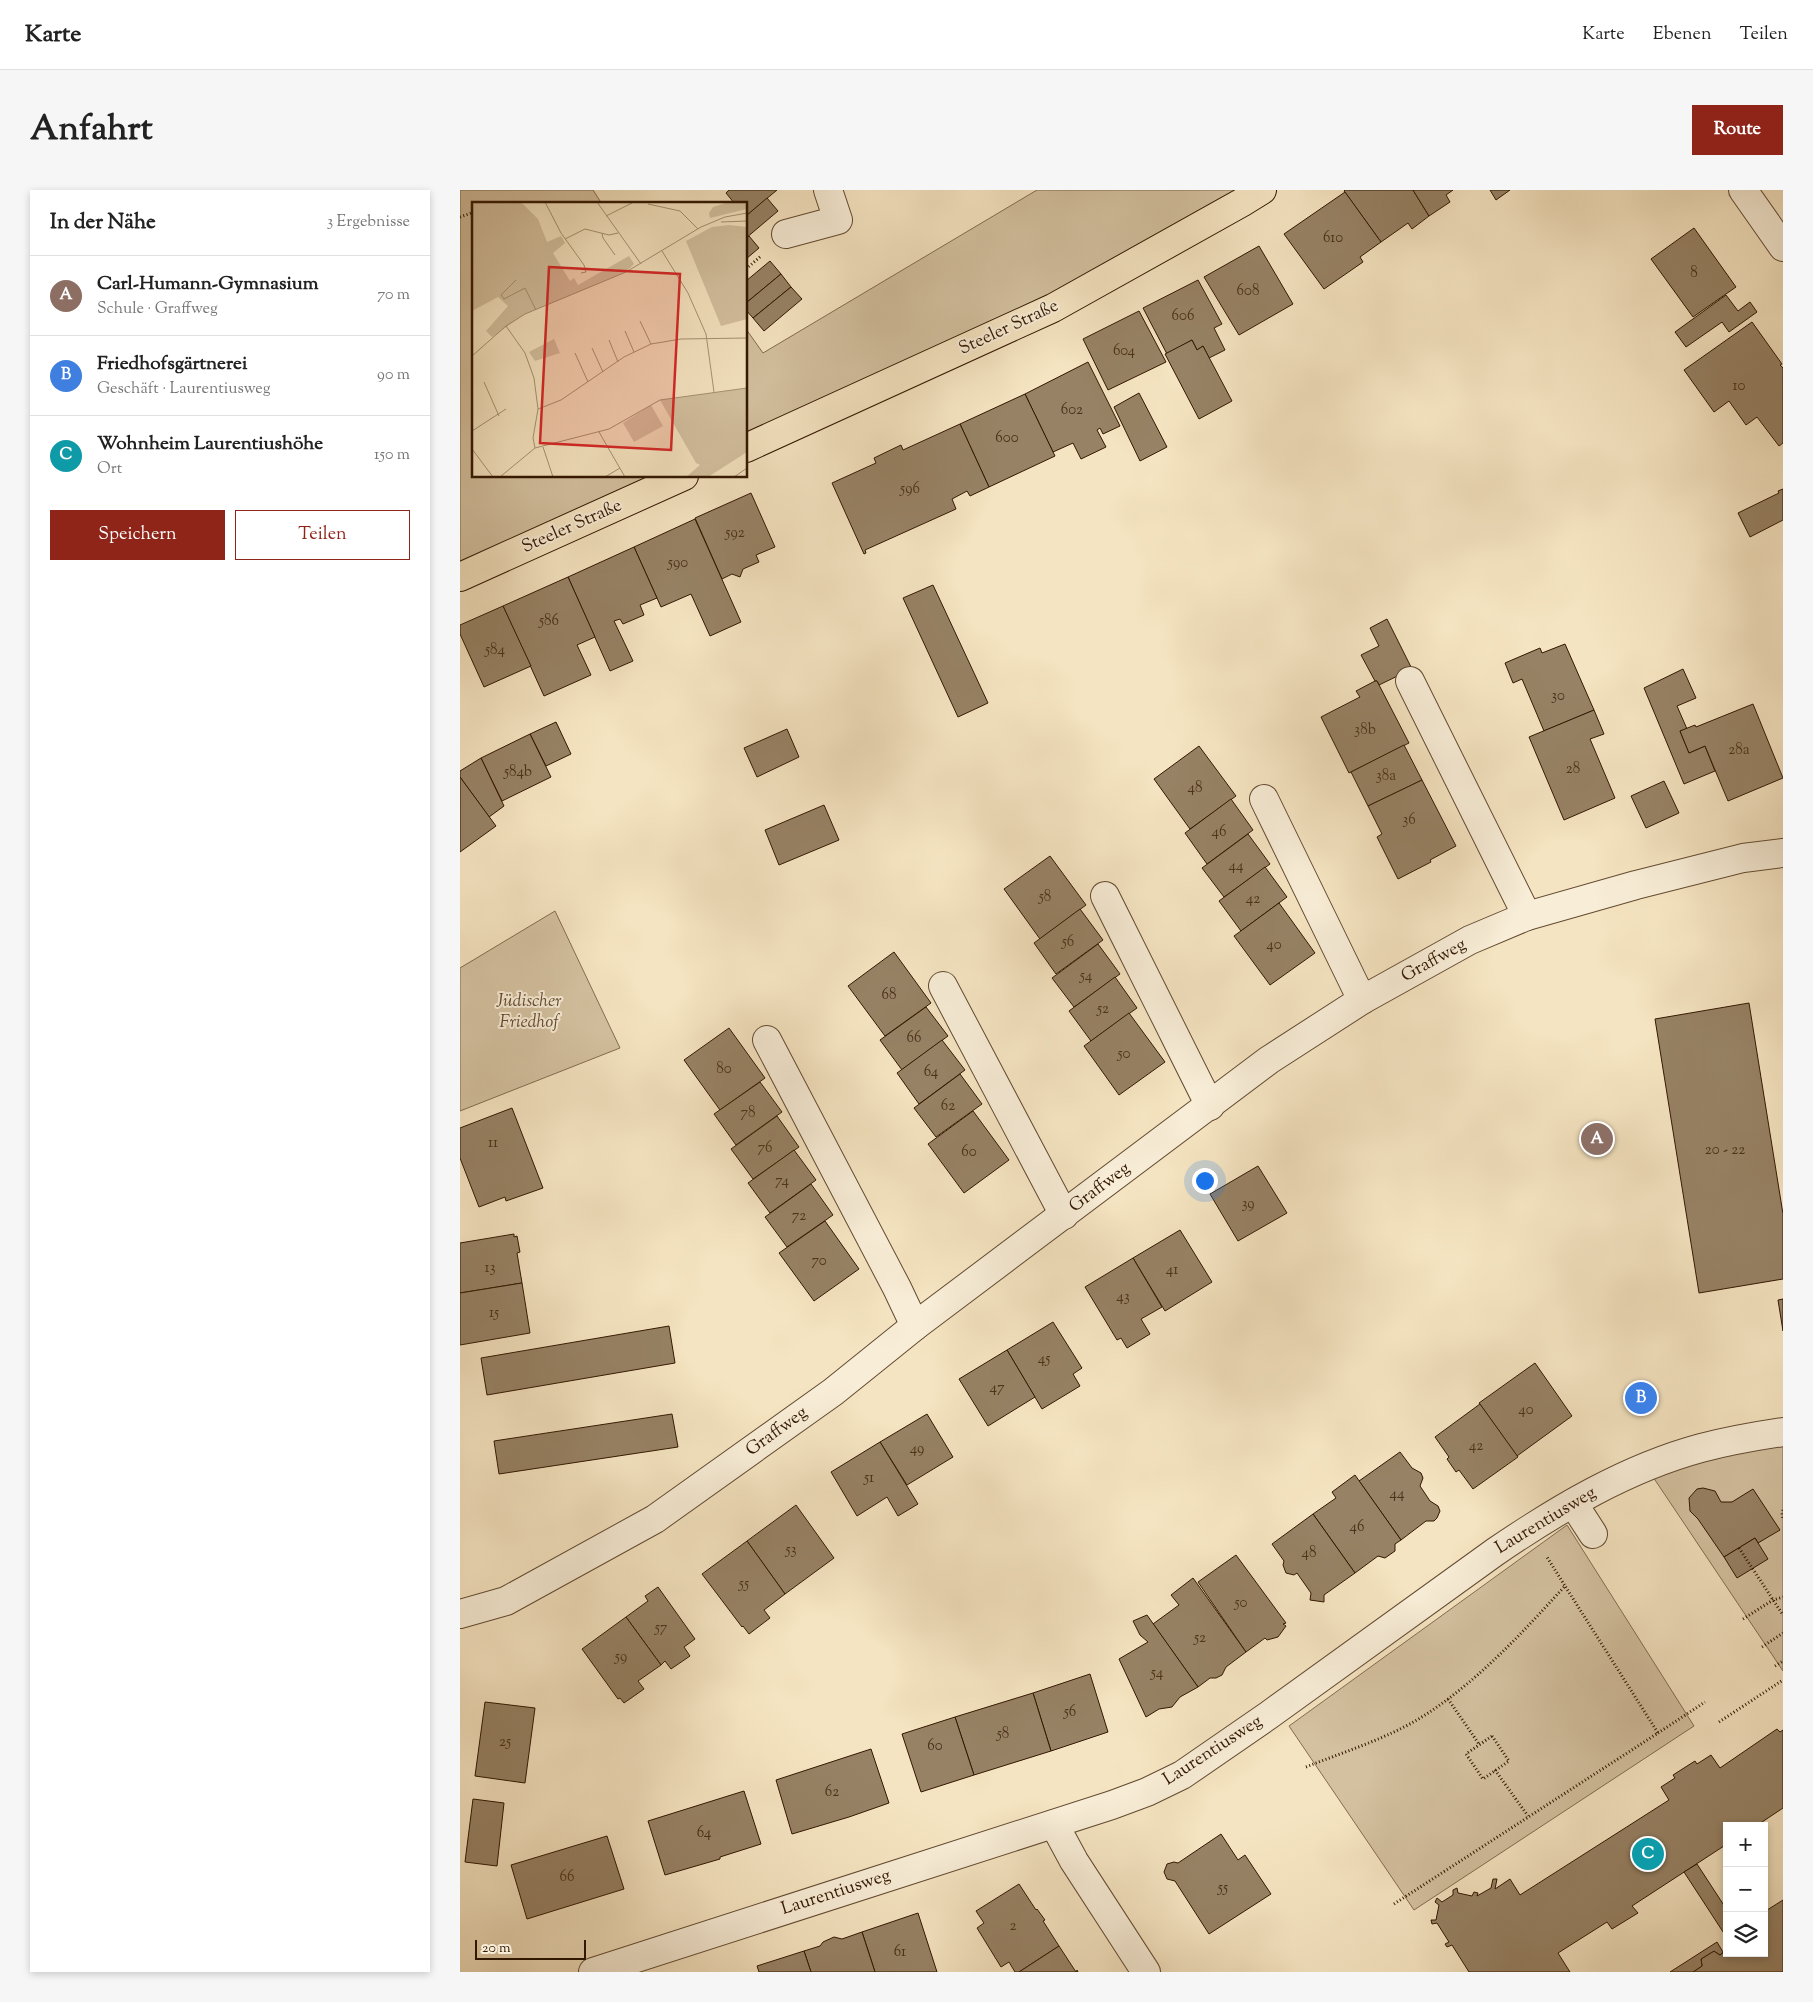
<!DOCTYPE html>
<html lang="de">
<meta charset="utf-8">
<style>
:root{--surface:#fff;--page:#f6f6f6;--text:#222;--muted:#767676;--line:#e0e0e0;--accent:#8f2418}
body{margin:0;font-family:"Sorts Mill Goudy",serif;background:var(--page);color:var(--text)}
.controls{position:absolute;right:15px;bottom:15px;display:grid;overflow:hidden;border-radius:0px;box-shadow:0 2px 8px #0003}
.controls button{width:45px;height:45px;display:grid;place-items:center;padding:0;border:0;border-bottom:1px solid var(--line);background:var(--surface);color:var(--text);font:25px sans-serif}
.scale{position:absolute;left:15px;bottom:12px;width:111px;box-sizing:border-box;padding-left:5px;border:2px solid #321701;border-top:0;font-size:14px;line-height:18px;white-space:nowrap;color:#321701;-webkit-text-stroke:4px #f8edd7;paint-order:stroke}
.you{position:absolute;left:744px;top:990px;width:18px;height:18px;margin:-12px;border:4px solid #fff;border-radius:50%;background:#1a73e8;box-shadow:0 0 0 8px #1a73e833}
.badge{display:grid;place-items:center;width:32px;height:32px;border-radius:50%;background:var(--accent);color:#fff;font-size:16px;font-weight:700}
.pin{position:absolute;translate:-50% -50%;border:2px solid #fff;box-shadow:0 1px 5px #0006}
.list{margin:0;padding:0;list-style:none}
h2{display:flex;justify-content:space-between;align-items:center;height:65px;margin:0;padding:0 20px;font-size:21px}
h2 small{font-size:16px;font-weight:400;color:var(--muted)}
.list li{display:grid;grid-template-columns:32px 1fr auto;gap:15px;align-items:center;box-sizing:border-box;height:80px;padding:0 20px;border-top:1px solid var(--line)}
.list b{display:block;font-size:19px;white-space:nowrap}
.list p{margin:0;font-size:16px;white-space:nowrap;color:var(--muted)}
.list em{font-size:16px;font-style:normal;color:var(--muted)}
.actions{display:flex;gap:10px;padding:15px 20px}
.actions a{flex:1;padding:11px 0;border:1px solid var(--accent);border-radius:0px;text-align:center;font-size:18px;color:var(--accent)}
.actions .main{background:var(--accent);color:#fff}
.icon{flex:none;width:28px;height:28px;fill:none;stroke:currentColor;stroke-width:2;stroke-linecap:round;stroke-linejoin:round}
.map{position:relative;flex:none;width:1323px;height:1782px;overflow:hidden;border-radius:0px}
header{display:flex;align-items:center;gap:30px;box-sizing:border-box;height:70px;padding:0 25px;background:var(--surface);border-bottom:1px solid var(--line)}
header strong{font-size:24px}
nav{display:flex;gap:28px;margin-inline-start:auto;font-size:18px}
.intro{display:flex;align-items:center;justify-content:space-between;box-sizing:border-box;height:120px;padding:0 30px}
h1{margin:0;font-size:35px}
.button{padding:12px 22px;border-radius:0px;background:var(--accent);color:#fff;font-size:18px;font-weight:700}
main{display:flex;gap:30px;padding:0 30px}
aside{flex:1;background:var(--surface);border-radius:0px;box-shadow:0 2px 8px #0003}
.map>svg:first-child{display:block}
.green{fill:#d4c1a0;stroke:#836c50}
.building{fill:#978265;stroke:#321701}
.lines{fill:none;stroke-linecap:round;stroke-linejoin:round}
.minor-casing{stroke:#634a31;stroke-width:30}
.major-casing{stroke:#321701;stroke-width:30}
.path{stroke:#321701;stroke-width:3;stroke-dasharray:1 2.5;stroke-linecap:butt}
.minor{stroke:#f8edd7;stroke-width:28}
.major{stroke:#f5e4c1;stroke-width:28}
.labels{text-anchor:middle;dominant-baseline:central;stroke-width:4;stroke-linejoin:round;paint-order:stroke}
.number-label{font-size:15px;fill:#4b321a}
.street-label{font-size:18px;fill:#321701;stroke:#f8edd7}
.park-label{font-size:18px;font-style:italic;fill:#634a31;stroke:#f8edd7}
.inset-road{fill:none;stroke:#a79274;stroke-width:1}
.view{fill:#d62828;fill-opacity:0.15;stroke:#d62828;stroke-width:2.5}
.inset-edge{fill:none;stroke:#321701;stroke-width:2.5}
</style>
<header>
<strong>Karte</strong>
<nav><a>Karte</a><a>Ebenen</a><a>Teilen</a></nav>
</header>
<div class="intro"><h1>Anfahrt</h1><a class="button">Route</a></div>
<main>
<aside>
<h2>In der Nähe<small>3 Ergebnisse</small></h2>
<ul class="list">
<li><span class="badge" style="background:#8d6e63">A</span><div><b>Carl-Humann-Gymnasium</b><p>Schule · Graffweg</p></div><em>70 m</em></li>
<li><span class="badge" style="background:#3f7fe0">B</span><div><b>Friedhofsgärtnerei</b><p>Geschäft · Laurentiusweg</p></div><em>90 m</em></li>
<li><span class="badge" style="background:#0f9aa8">C</span><div><b>Wohnheim Laurentiushöhe</b><p>Ort</p></div><em>150 m</em></li>
</ul>
<div class="actions"><a class="main">Speichern</a><a>Teilen</a></div>
</aside>
<div class="map">
<svg width="1323" height="1782" viewBox="0 0 1323 1782">
<rect width="100%" height="100%" fill="#f5e4c1"/>
<filter id="stains"><feTurbulence type="fractalNoise" baseFrequency=".004" numOctaves="4"/><feColorMatrix values="0 0 0 0 .2 0 0 0 0 .09 0 0 0 0 .02 0 0 0 .5 -.17"/></filter>
<radialGradient id="worn" r=".72"><stop offset=".6" stop-color="#630" stop-opacity="0"/><stop offset="1" stop-color="#630" stop-opacity=".3"/></radialGradient>
<g class="green">
<polygon points="0,0 133,0 142,14 14,14 14,286 223,286 0,386"/>
<polygon points="577,0 791,0 781,13 286,257 286,139 303,163"/>
<polygon points="95,721 160,858 0,921 0,778"/>
<polygon points="1323,1243 1323,1481 1187,1278"/>
<polygon points="1107,1335 1234,1536 954,1720 829,1536"/>
</g>
<g class="building">
<polygon points="269,0 317,0 286,26 286,14 275,14 266,3"/>
<polygon points="885,0 953,0 969,26 952,39 948,33 921,52 884,1"/>
<polygon points="953,0 993,0 986,5 990,12 969,26"/>
<polygon points="1030,0 1050,0 1036,10"/>
<polygon points="885,2 921,52 900,67 903,72 864,99 824,44"/>
<polygon points="307,8 318,21 286,48 286,26"/>
<polygon points="1234,38 1276,97 1233,127 1191,69"/>
<polygon points="289,46 299,58 286,69 286,48"/>
<polygon points="799,56 833,114 779,145 744,87"/>
<polygon points="310,71 321,84 286,113 286,91"/>
<polygon points="321,84 331,97 293,128 286,120 286,113"/>
<polygon points="738,90 762,134 754,138 765,160 749,168 743,156 737,160 732,150 707,164 683,118"/>
<polygon points="331,97 342,109 304,141 293,128"/>
<polygon points="1266,105 1278,121 1290,112 1297,122 1269,142 1262,132 1226,157 1215,142"/>
<polygon points="679,121 706,172 648,200 623,149"/>
<polygon points="1292,132 1322,174 1320,175 1323,178 1323,253 1319,256 1297,227 1286,235 1269,211 1254,222 1224,180"/>
<polygon points="732,150 737,160 743,156 772,211 739,229 705,164"/>
<polygon points="628,172 660,236 643,244 640,238 637,240 646,257 621,269 613,253 593,262 565,204"/>
<polygon points="679,203 707,257 680,271 654,217"/>
<polygon points="565,204 595,266 529,297 500,234"/>
<polygon points="500,234 529,297 510,306 507,301 492,309 496,319 405,360 406,363 404,364 372,293 416,273 414,268 441,255 443,260"/>
<polygon points="1323,299 1323,330 1290,347 1278,323 1319,303 1318,301"/>
<polygon points="291,303 315,357 296,365 299,372 283,379 280,387 272,384 262,389 235,328"/>
<polygon points="235,329 281,432 250,446 231,404 201,417 174,357"/>
<polygon points="174,357 197,408 180,415 184,425 163,434 160,429 154,431 173,471 150,481 108,387"/>
<polygon points="108,387 135,447 117,455 131,485 84,506 43,416"/>
<polygon points="473,395 528,513 498,527 443,408"/>
<polygon points="43,416 71,476 24,497 0,444 0,435"/>
<polygon points="927,429 952,479 919,495 917,491 915,491 901,465 919,456 910,438"/>
<polygon points="1105,454 1134,520 1084,541 1062,489 1053,493 1045,473 1080,458 1082,463"/>
<polygon points="1223,479 1236,508 1217,516 1227,539 1220,541 1229,563 1245,556 1255,581 1224,594 1184,498"/>
<polygon points="915,491 917,491 949,553 889,583 861,527 900,507 896,501"/>
<polygon points="1293,514 1323,588 1268,611 1245,556 1229,563 1220,541 1235,535 1236,537"/>
<polygon points="1134,520 1144,544 1130,549 1155,608 1104,630 1069,547"/>
<polygon points="96,532 111,564 86,576 70,544"/>
<polygon points="327,539 339,567 297,587 284,558"/>
<polygon points="70,544 91,587 42,611 21,568"/>
<polygon points="944,555 962,590 908,616 891,582"/>
<polygon points="739,556 776,606 730,639 694,589"/>
<polygon points="21,568 44,616 29,627 0,587 0,581"/>
<polygon points="0,587 36,636 0,662"/>
<polygon points="962,590 996,656 970,670 971,672 938,689 917,647 922,644 908,616"/>
<polygon points="1204,591 1219,623 1186,638 1171,606"/>
<polygon points="771,609 793,640 747,674 725,643"/>
<polygon points="364,615 379,650 319,675 305,640"/>
<polygon points="788,644 810,674 764,707 742,678"/>
<polygon points="590,666 626,715 580,749 544,699"/>
<polygon points="805,677 827,707 781,741 759,711"/>
<polygon points="819,713 855,763 810,795 774,746"/>
<polygon points="620,719 643,750 596,784 574,753"/>
<polygon points="638,754 660,784 614,817 592,788"/>
<polygon points="434,762 471,813 425,846 388,796"/>
<polygon points="655,787 677,818 631,851 609,821"/>
<polygon points="1289,813 1323,1024 1323,1089 1239,1103 1195,829"/>
<polygon points="466,817 488,846 442,880 420,850"/>
<polygon points="669,823 705,872 659,905 624,856"/>
<polygon points="269,838 305,888 260,920 224,870"/>
<polygon points="482,850 505,880 459,914 437,883"/>
<polygon points="500,884 522,914 476,947 454,918"/>
<polygon points="300,892 322,922 276,955 254,924"/>
<polygon points="52,918 83,998 46,1011 45,1007 19,1017 0,968 0,938"/>
<polygon points="513,921 549,970 504,1003 468,954"/>
<polygon points="317,926 339,957 293,989 271,959"/>
<polygon points="334,960 356,990 310,1023 288,993"/>
<polygon points="798,976 827,1023 778,1051 750,1004"/>
<polygon points="351,994 373,1025 327,1057 305,1027"/>
<polygon points="365,1031 399,1079 354,1111 319,1063"/>
<polygon points="720,1040 752,1092 705,1121 673,1068"/>
<polygon points="54,1044 54,1047 57,1046 60,1062 57,1063 62,1093 0,1103 0,1053"/>
<polygon points="673,1068 702,1117 681,1129 690,1144 667,1158 661,1148 657,1150 625,1097"/>
<polygon points="62,1093 70,1143 0,1155 0,1103"/>
<polygon points="1323,1109 1323,1141 1318,1110"/>
<polygon points="593,1132 622,1178 613,1184 620,1196 582,1219 547,1160"/>
<polygon points="209,1136 215,1173 27,1205 21,1168"/>
<polygon points="547,1160 575,1207 528,1236 499,1189"/>
<polygon points="1075,1173 1112,1226 1057,1266 1019,1213"/>
<polygon points="1020,1214 1058,1267 1013,1299 999,1280 996,1282 987,1269 989,1267 975,1247"/>
<polygon points="212,1224 218,1257 39,1284 34,1251"/>
<polygon points="467,1224 493,1267 447,1295 420,1252"/>
<polygon points="420,1252 458,1314 438,1326 427,1307 397,1326 371,1282"/>
<polygon points="940,1262 952,1278 961,1283 963,1288 960,1296 970,1311 978,1316 980,1321 977,1328 974,1331 966,1331 941,1350 899,1291"/>
<polygon points="895,1285 941,1350 935,1354 935,1361 925,1368 918,1366 895,1383 853,1324 876,1308 872,1302"/>
<polygon points="1243,1298 1255,1301 1261,1312 1272,1312 1293,1299 1320,1340 1298,1353 1295,1348 1264,1367 1238,1329 1230,1321 1229,1308 1237,1299"/>
<polygon points="336,1315 374,1368 325,1404 287,1351"/>
<polygon points="853,1324 895,1383 864,1405 864,1412 850,1410 851,1403 837,1383 834,1385 826,1383 823,1375 824,1371 812,1354"/>
<polygon points="1295,1348 1308,1369 1277,1388 1264,1367"/>
<polygon points="287,1351 325,1404 304,1420 310,1428 289,1444 283,1436 282,1437 242,1384"/>
<polygon points="776,1365 826,1433 823,1434 826,1436 818,1447 807,1450 805,1448 786,1462 738,1392"/>
<polygon points="733,1388 786,1462 766,1477 762,1485 756,1488 750,1488 738,1497 693,1434 719,1415 711,1405"/>
<polygon points="198,1397 235,1449 224,1457 230,1466 211,1479 205,1471 201,1475 166,1427 188,1411 185,1406"/>
<polygon points="687,1425 738,1497 720,1507 712,1517 699,1519 686,1527 659,1469 688,1452 680,1445 673,1431"/>
<polygon points="166,1427 201,1475 178,1491 184,1499 164,1513 160,1508 158,1509 122,1459"/>
<polygon points="630,1484 648,1542 591,1561 573,1503"/>
<polygon points="573,1503 591,1561 514,1585 495,1527"/>
<polygon points="25,1512 75,1518 65,1593 15,1586"/>
<polygon points="495,1527 514,1585 461,1602 442,1544"/>
<polygon points="1317,1539 1320,1542 1323,1540 1323,1618 1296,1636 1267,1636 1267,1654 1172,1716 1178,1723 1152,1739 1147,1732 1098,1763 1110,1782 1009,1782 992,1755 987,1757 985,1754 989,1752 977,1733 972,1734 971,1730 976,1730 979,1715 975,1712 977,1708 982,1712 993,1705 993,1700 997,1698 998,1703 1012,1706 1014,1702 1018,1703 1017,1706 1031,1698 1033,1689 1037,1689 1035,1699 1050,1689 1060,1705 1209,1610 1201,1597 1215,1588 1213,1585 1235,1571 1237,1574 1251,1565 1260,1578"/>
<polygon points="411,1559 429,1613 389,1627 332,1644 316,1590"/>
<polygon points="284,1601 301,1654 260,1667 260,1669 205,1685 188,1631"/>
<polygon points="13,1609 44,1613 37,1676 5,1672"/>
<polygon points="761,1644 778,1670 785,1665 811,1704 749,1744 715,1691 707,1689 704,1682 707,1674 714,1672 718,1673"/>
<polygon points="147,1646 164,1699 67,1729 51,1675"/>
<polygon points="1237,1674 1267,1720 1267,1748 1224,1682"/>
<polygon points="559,1694 576,1720 577,1719 585,1730 583,1731 599,1756 559,1782 555,1782 549,1772 541,1777 517,1738 524,1733 516,1721"/>
<polygon points="1323,1710 1323,1782 1233,1782 1242,1776 1241,1769 1254,1761 1260,1765 1267,1760 1267,1763 1304,1763 1304,1722"/>
<polygon points="458,1723 477,1782 415,1782 402,1742"/>
<polygon points="402,1742 415,1782 351,1782 344,1761 360,1756 363,1752 374,1747 382,1749"/>
<polygon points="1257,1752 1263,1762 1260,1765 1254,1761 1241,1769 1242,1776 1233,1782 1210,1782"/>
<polygon points="599,1756 616,1782 617,1780 618,1782 559,1782"/>
<polygon points="344,1761 351,1782 299,1782 297,1776"/>
</g>
<g class="lines">
<defs>
<g id="minor">
<polyline points="1283,0 1323,57"/>
<polyline points="326,44 378,30 368,0"/>
<polyline points="950,491 1067,726"/>
<polyline points="804,609 902,810"/>
<polyline points="645,706 750,916"/>
<polyline points="483,796 604,1025"/>
<polyline points="307,850 437,1098 455,1136"/>
<polyline points="1113,1313 1133,1344"/>
<polyline points="0,1424 46,1411 195,1329 373,1202 455,1136 809,870 902,810 1010,750 1067,726 1176,695 1283,668 1323,663"/>
<polyline points="594,1634 614,1671 686,1782"/>
<path d="M 133,1782 L 652,1615 L 687,1602 L 722,1585 L 809,1525 L 1035,1362 C 1098,1319 1167,1278 1241,1258 C 1268,1251 1296,1246 1323,1242"/>
</g>
<g id="major">
<polyline points="286,258 593,118 781,13 802,0"/>
<polyline points="0,387 224,286"/>
</g>
</defs>
<use href="#minor" class="minor-casing"/>
<use href="#major" class="major-casing"/>
<g class="path">
<polyline points="33,14 34,13"/>
<polyline points="0,27 14,22"/>
<polyline points="286,79 301,66"/>
<polyline points="1323,1320 1322,1323 1323,1329"/>
<polyline points="1279,1358 1323,1425"/>
<polyline points="1283,1429 1313,1410 1323,1407"/>
<polyline points="1302,1457 1323,1443"/>
<polyline points="1315,1476 1323,1471"/>
<polyline points="988,1509 1019,1554"/>
<polyline points="1259,1532 1323,1490"/>
<polyline points="1198,1543 1245,1512"/>
<polygon points="1032,1546 1049,1571 1023,1589 1006,1564"/>
<path d="M 846,1577 C 886,1561 929,1548 965,1525 C 1018,1491 1062,1443 1105,1396 L 1087,1367"/>
<polyline points="1035,1580 1068,1626"/>
<polyline points="934,1714 1198,1543 1105,1396"/>
</g>
<use href="#minor" class="minor"/>
<use href="#major" class="major"/>
</g>
<g class="labels">
<g class="number-label">
<text x="873" y="48">610</text>
<text x="1234" y="83">8</text>
<text x="788" y="101">608</text>
<text x="723" y="126">606</text>
<text x="664" y="161">604</text>
<text x="1279" y="196">10</text>
<text x="612" y="220">602</text>
<text x="547" y="248">600</text>
<text x="450" y="299">596</text>
<text x="275" y="343">592</text>
<text x="218" y="373">590</text>
<text x="89" y="431">586</text>
<text x="35" y="460">584</text>
<text x="1098" y="506">30</text>
<text x="905" y="540">38b</text>
<text x="1279" y="560">28a</text>
<text x="1113" y="579">28</text>
<text x="58" y="582">584b</text>
<text x="926" y="586">38a</text>
<text x="735" y="598">48</text>
<text x="949" y="630">36</text>
<text x="759" y="642">46</text>
<text x="776" y="676">44</text>
<text x="585" y="707">58</text>
<text x="793" y="709">42</text>
<text x="608" y="752">56</text>
<text x="814" y="755">40</text>
<text x="626" y="786">54</text>
<text x="429" y="805">68</text>
<text x="643" y="819">52</text>
<text x="454" y="848">66</text>
<text x="664" y="864">50</text>
<text x="264" y="879">80</text>
<text x="471" y="882">64</text>
<text x="488" y="916">62</text>
<text x="288" y="923">78</text>
<text x="33" y="953">11</text>
<text x="305" y="958">76</text>
<text x="1265" y="960">20 - 22</text>
<text x="509" y="962">60</text>
<text x="322" y="991">74</text>
<text x="788" y="1014">39</text>
<text x="339" y="1026">72</text>
<text x="359" y="1071">70</text>
<text x="30" y="1078">13</text>
<text x="712" y="1080">41</text>
<text x="663" y="1107">43</text>
<text x="34" y="1123">15</text>
<text x="584" y="1169">45</text>
<text x="537" y="1198">47</text>
<text x="1066" y="1220">40</text>
<text x="1016" y="1256">42</text>
<text x="457" y="1259">49</text>
<text x="409" y="1288">51</text>
<text x="937" y="1304">44</text>
<text x="897" y="1337">46</text>
<text x="331" y="1360">53</text>
<text x="849" y="1363">48</text>
<text x="284" y="1394">55</text>
<text x="781" y="1413">50</text>
<text x="201" y="1438">57</text>
<text x="740" y="1448">52</text>
<text x="161" y="1467">59</text>
<text x="697" y="1483">54</text>
<text x="610" y="1522">56</text>
<text x="543" y="1544">58</text>
<text x="45" y="1552">25</text>
<text x="475" y="1556">60</text>
<text x="372" y="1602">62</text>
<text x="244" y="1643">64</text>
<text x="107" y="1687">66</text>
<text x="763" y="1698">55</text>
<text x="553" y="1736">2</text>
<text x="440" y="1762">61</text>
</g>
<g class="street-label">
<text transform="translate(549 138) rotate(-25)">Steeler Straße</text>
<text transform="translate(112 337) rotate(-24)">Steeler Straße</text>
<text transform="translate(974 771) rotate(-29)">Graffweg</text>
<text transform="translate(640 998) rotate(-37)">Graffweg</text>
<text transform="translate(317 1242) rotate(-36)">Graffweg</text>
<text transform="translate(1086 1331) rotate(-31)">Laurentiusweg</text>
<text transform="translate(753 1561) rotate(-33)">Laurentiusweg</text>
<text transform="translate(376 1703) rotate(-18)">Laurentiusweg</text>
</g>
<g class="park-label">
<text x="69" y="812">Jüdischer<tspan x="69" dy="21">Friedhof</tspan></text>
</g>
</g>
<g transform="translate(12 12)">
<rect width="275" height="275" fill="#f5e4c1"/>
<path d="M 0,0 L 47,0 L 52,3 L 66,17 L 75,40 L 89,34 L 93,41 L 81,51 L 98,79 L 102,76 L 106,83 L 157,54 L 162,62 L 154,70 L 53,112 L 20,135 L 14,129 L 36,104 L 26,95 L 0,109 ZM 257,0 L 275,0 L 275,7 L 238,16 L 237,11 L 241,5 ZM 257,23 L 275,25 L 275,117 L 249,124 L 214,39 L 240,25 ZM 82,137 L 88,151 L 63,159 L 57,150 ZM 275,186 L 275,250 L 236,275 L 214,275 L 228,263 L 224,261 L 188,198 ZM 179,203 L 191,224 L 162,240 L 151,221 Z" fill="#d4c1a0"/>
<path class="inset-road" d="M 73,0 L 89,31 L 112,63 L 114,70 L 109,71M 125,0 L 169,62M 176,2 L 208,9 L 226,27M 134,14 L 160,1M 249,20 L 275,19M 130,31 L 131,36 L 143,53M 93,37 L 113,27 L 137,33 L 146,31M 190,49 L 216,91 L 234,132 L 242,190M 44,78 L 29,93 L 32,97 L 53,86 L 64,108M 168,119 L 179,142M 34,124 L 53,151 L 62,176 L 66,207 L 61,236 L 63,246M 153,129 L 162,150M 137,138 L 146,160M 120,146 L 131,170M 103,151 L 116,180M 0,154 L 34,124 L 53,112 L 154,70 L 229,25 L 253,15 L 275,11M 12,180 L 27,214M 66,207 L 89,198 L 152,155 L 179,142 L 209,137 L 275,136M 0,229 L 34,207M 127,230 L 153,275M 71,245 L 81,275M 0,247 L 21,275M 28,275 L 63,246 L 137,227 L 188,198 L 275,186M 133,275 L 148,266M 262,275 L 275,266"/>
<path class="view" d="M 77,65 L 208,72 L 199,248 L 68,241 Z"/>
<rect width="275" height="275" class="inset-edge"/>
</g>
<rect width="100%" height="100%" filter="url(#stains)"/>
<rect width="100%" height="100%" fill="url(#worn)"/>
</svg>
<div class="controls">
<button>+</button>
<button>−</button>
<button><svg class="icon" aria-label="layers" viewBox="0 0 24 24"><path d="M12 4l9 5-9 5-9-5zM3 14l9 5 9-5"/></svg></button>
</div>
<div class="scale">20 m</div>
<div class="you"></div>
<div class="pin badge" style="left:1137px;top:949px;background:#8d6e63">A</div>
<div class="pin badge" style="left:1181px;top:1208px;background:#3f7fe0">B</div>
<div class="pin badge" style="left:1188px;top:1664px;background:#0f9aa8">C</div>
</div>
</main>
